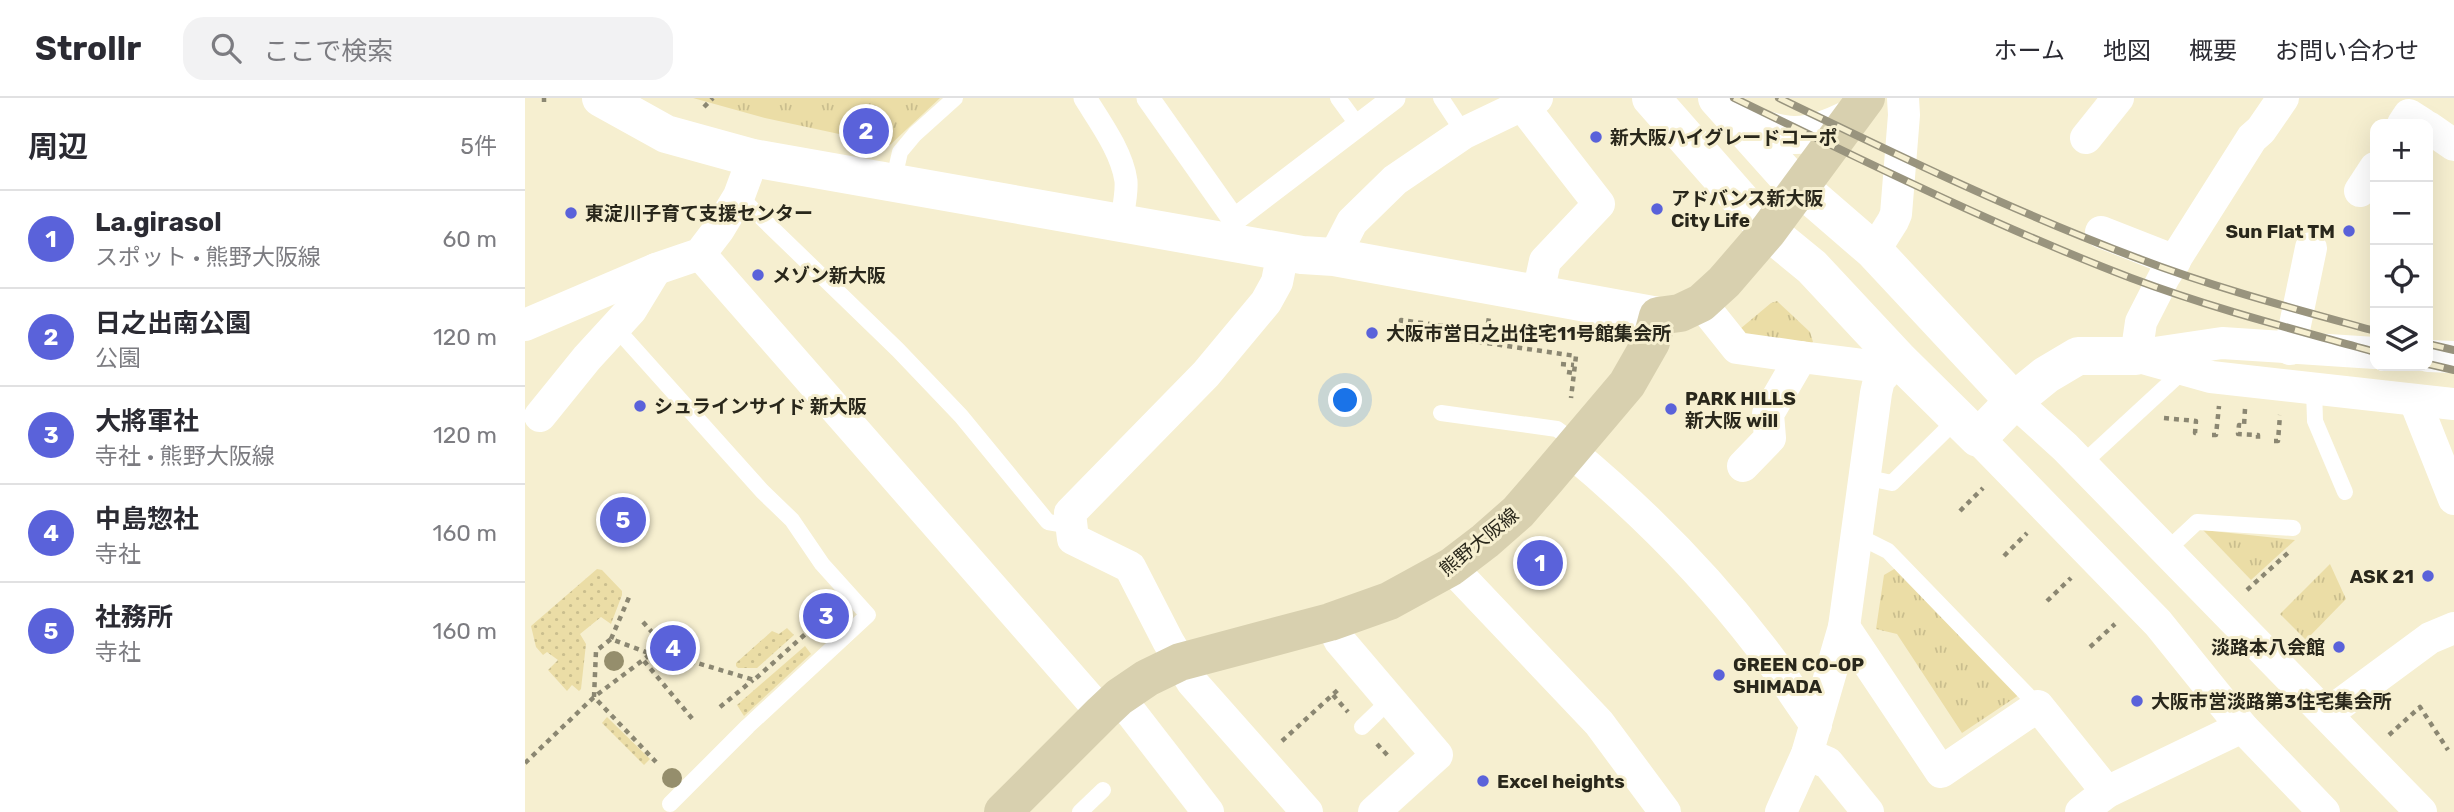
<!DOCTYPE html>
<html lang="ja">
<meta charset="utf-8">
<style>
:root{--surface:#fff;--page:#f2f2f3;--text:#2b2b33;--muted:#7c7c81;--line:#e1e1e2;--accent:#5a62da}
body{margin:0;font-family:Rubik,"Noto Sans JP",sans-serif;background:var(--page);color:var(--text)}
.controls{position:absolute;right:21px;top:21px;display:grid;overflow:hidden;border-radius:14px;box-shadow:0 7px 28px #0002}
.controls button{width:63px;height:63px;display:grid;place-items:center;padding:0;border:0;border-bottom:2px solid var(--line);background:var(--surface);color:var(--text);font:35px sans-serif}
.you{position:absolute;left:821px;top:303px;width:24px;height:24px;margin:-18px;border:5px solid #fff;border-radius:50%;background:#1a73e8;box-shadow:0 0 0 10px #1a73e833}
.badge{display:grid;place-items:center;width:46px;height:46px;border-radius:50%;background:var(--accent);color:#fff;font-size:23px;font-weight:700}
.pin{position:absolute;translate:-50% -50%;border:4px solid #fff;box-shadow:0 2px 7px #0006}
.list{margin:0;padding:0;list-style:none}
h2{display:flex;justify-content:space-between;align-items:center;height:91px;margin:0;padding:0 28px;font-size:30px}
h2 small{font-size:23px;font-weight:400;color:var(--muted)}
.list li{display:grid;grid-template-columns:46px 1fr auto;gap:21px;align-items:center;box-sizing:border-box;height:98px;padding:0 28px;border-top:2px solid var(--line)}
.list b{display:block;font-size:26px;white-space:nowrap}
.list p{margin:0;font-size:23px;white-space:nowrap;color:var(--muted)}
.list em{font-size:23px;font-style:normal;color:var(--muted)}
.icon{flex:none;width:38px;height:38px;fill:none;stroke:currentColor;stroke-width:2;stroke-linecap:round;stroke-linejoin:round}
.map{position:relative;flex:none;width:1929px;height:714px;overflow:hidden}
header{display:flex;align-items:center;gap:42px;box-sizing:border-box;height:98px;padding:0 35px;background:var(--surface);border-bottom:2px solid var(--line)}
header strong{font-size:33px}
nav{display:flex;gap:38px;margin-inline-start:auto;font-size:24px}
.search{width:490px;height:63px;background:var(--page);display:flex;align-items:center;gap:18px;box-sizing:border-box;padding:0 24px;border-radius:21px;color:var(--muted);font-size:26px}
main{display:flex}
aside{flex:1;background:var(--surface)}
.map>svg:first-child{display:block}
.grass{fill:url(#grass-tufts)}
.garden{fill:url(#garden-dots)}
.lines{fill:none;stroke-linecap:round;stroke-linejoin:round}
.path{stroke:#8b8772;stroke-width:4.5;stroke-dasharray:5 5;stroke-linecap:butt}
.service{stroke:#fff;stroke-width:16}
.pedestrian{stroke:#fff;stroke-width:23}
.minor{stroke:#fff;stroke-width:32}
.tertiary{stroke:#fff;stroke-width:38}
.secondary{stroke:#d8d0af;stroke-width:38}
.rail-casing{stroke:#99947e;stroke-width:8}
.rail{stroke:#f6efd0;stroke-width:5;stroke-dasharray:16;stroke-linecap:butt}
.tree{fill:#958e6c}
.poi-dot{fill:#5a62da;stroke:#f6efd0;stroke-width:2.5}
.labels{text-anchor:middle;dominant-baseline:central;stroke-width:6;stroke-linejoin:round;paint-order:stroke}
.poi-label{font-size:19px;font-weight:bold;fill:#29271b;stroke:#f6efd0;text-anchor:start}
.street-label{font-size:19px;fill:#29271b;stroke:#f6efd0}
</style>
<header>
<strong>Strollr</strong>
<div class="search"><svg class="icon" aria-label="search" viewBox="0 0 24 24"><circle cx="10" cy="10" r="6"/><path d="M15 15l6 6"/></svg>ここで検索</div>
<nav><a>ホーム</a><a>地図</a><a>概要</a><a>お問い合わせ</a></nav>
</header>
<main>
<aside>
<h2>周辺<small>5件</small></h2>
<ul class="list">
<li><span class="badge">1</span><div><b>La.girasol</b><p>スポット · 熊野大阪線</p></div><em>60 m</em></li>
<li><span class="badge">2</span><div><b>日之出南公園</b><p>公園</p></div><em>120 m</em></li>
<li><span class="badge">3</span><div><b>大將軍社</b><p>寺社 · 熊野大阪線</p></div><em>120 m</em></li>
<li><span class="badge">4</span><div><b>中島惣社</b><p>寺社</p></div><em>160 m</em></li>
<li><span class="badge">5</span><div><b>社務所</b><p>寺社</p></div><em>160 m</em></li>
</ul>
</aside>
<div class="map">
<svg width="1929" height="714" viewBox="0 0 1929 714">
<defs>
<pattern id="grass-tufts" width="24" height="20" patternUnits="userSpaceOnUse" patternTransform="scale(1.75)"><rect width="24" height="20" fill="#ebdda6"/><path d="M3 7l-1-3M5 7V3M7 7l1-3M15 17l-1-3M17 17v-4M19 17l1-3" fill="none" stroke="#cabe8e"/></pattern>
<pattern id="garden-dots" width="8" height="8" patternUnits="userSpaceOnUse" patternTransform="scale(1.75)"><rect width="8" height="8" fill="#ebdda6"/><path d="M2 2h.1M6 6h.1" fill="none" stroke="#cabe8e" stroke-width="1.8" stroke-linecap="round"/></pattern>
</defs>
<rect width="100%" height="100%" fill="#f6efd0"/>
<g class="grass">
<polygon points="168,0 415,0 365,47 240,20"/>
<polygon points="1252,203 1285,234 1288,244 1283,248 1217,241 1215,231 1246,205"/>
<polygon points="1678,432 1770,442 1726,482"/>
<polygon points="1805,466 1821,501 1781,542 1755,516"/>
<polygon points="1371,470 1494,597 1437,635 1372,536 1351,531 1359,477"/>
</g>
<g class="garden">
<polygon points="72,471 77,472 97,493 97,497 86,526 76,519 55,536 61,546 56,591 54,593 47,587 42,593 23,572 33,562 22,554 18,557 11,549 6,528"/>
<polygon points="262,530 269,537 232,570 213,570 211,568 211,565 247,533 254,536"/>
<polygon points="280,548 286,556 219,618 212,607"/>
<polygon points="82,619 125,661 119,667 77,625"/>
</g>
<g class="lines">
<g class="path">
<polyline points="19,0 19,4"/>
<polyline points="179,9 188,0"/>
<polyline points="880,232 875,229 876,222 926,229 924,240"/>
<polyline points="913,238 1051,258 1046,300"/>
<polyline points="960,245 964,219"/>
<polyline points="1036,266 1049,267"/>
<polyline points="1042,274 1048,275"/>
<polyline points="1720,311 1719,328 1714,327 1713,336 1733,337 1733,341 1736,341"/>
<polyline points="1639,320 1671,323 1670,335 1674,335"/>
<polyline points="1687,337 1691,337 1694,308"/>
<polyline points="1749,343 1753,343 1755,317"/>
<polyline points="1435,413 1458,390"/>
<polyline points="1479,458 1502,435"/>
<polyline points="1722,492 1765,453"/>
<polyline points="1522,503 1546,480"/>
<polyline points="118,524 160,571 169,564 229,582 286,531"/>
<polyline points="86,541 105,497"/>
<polyline points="1565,549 1590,526"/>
<polyline points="126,556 139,547"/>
<polyline points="119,563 170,624"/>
<polyline points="808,597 823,614"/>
<polyline points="195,609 228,582"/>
<polyline points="1864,637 1895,609 1923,652"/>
<polyline points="757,643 815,590"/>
<polyline points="852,646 865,660"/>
<polyline points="0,665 69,599 126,556 86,541 71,553 69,599 131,664"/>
</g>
<g class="service">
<polyline points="813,0 832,26"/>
<polyline points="916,0 939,35"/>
<polyline points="368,85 375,54 390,36 430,0"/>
<polyline points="214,98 373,252 436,318 523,424 546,428"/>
<polyline points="90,229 237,393 267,422 297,466 343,517 223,628 145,706"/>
<polyline points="1789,291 1790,323 1820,394"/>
<polyline points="916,315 1032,331 1051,345"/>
<polyline points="1556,367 1660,271"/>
<polyline points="1339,379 1367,385 1433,320"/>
<polyline points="1331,437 1363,453 1513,608"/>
<polyline points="1641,453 1672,424 1768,430"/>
<polyline points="837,629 865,602"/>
<polyline points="555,714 578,692"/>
</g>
<g class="pedestrian">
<path d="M 560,0 C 575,24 597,54 601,83 C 602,97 598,112 596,126"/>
<polyline points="623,0 709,122 706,134"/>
<polyline points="709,122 869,0"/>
</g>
<g class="minor">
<polyline points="997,7 1074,106 1020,163 1013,195"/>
<polyline points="1878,26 1884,17 1898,26"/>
<polyline points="1903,29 1929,47"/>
<polyline points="1561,40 1593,0"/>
<polyline points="1835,93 1850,70"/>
<polyline points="1576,134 1650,163"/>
<polyline points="1349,153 1368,123 1371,116 1379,17 1378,0"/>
<polyline points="758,154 752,184 741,204 681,276 545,415 548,441 605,469 643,543 667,584 782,714"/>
<polyline points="175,156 577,615"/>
<polyline points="809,159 827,124 870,82 939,35 1012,0"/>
<polyline points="1176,205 1212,250 1276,259"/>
<polyline points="0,227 131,171 175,156 194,131 214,98 228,60"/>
<polyline points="1765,251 1786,150"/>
<polyline points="1623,256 1697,245 1850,255"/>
<polyline points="1611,258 1686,279 1929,306"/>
<polyline points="1611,258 1616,224 1639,179 1727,40 1736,32 1758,0"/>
<polyline points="1903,258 1929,259"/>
<polyline points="1489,303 1540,349 1896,714"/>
<polyline points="1890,303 1929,401"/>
<polyline points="15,318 62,260 106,212 131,171"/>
<polyline points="1453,340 1633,525 1717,629 1799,714"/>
<path d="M 1045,353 C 1115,411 1179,475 1235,548 C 1255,573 1272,601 1291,627"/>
<polyline points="1218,368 1245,340 1243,316 1276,259 1339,267 1373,261"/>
<polyline points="926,469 1074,625 1140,714"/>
<polyline points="805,524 815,543 912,657 849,714"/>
<polyline points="1319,529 1416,674 1513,608 1582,694"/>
<polyline points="594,599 683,714"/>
<polyline points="1802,616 1905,540 1929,530"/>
<polyline points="1282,656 1303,665 1343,714"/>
<polyline points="1256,714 1282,656 1319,529 1351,295 1354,282 1373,261"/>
<polyline points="1556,714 1582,694 1717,629"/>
</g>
<g class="tertiary">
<polyline points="76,0 141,36 228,60 777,157 809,159 1133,218"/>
<polyline points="1126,0 1243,133 1287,169 1373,261 1453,340 1489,303 1521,277 1553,258 1611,258"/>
<polyline points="1192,0 1260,76 1349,153 1489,303"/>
<path d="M 1211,21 C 1259,41 1279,44 1326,20"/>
</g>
<polyline class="secondary" points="478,714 577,615 594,599 622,580 655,564 805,524 864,503 926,469 960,443 993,414 1019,384 1102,286 1126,244 1133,218 1155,215 1176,205 1199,184 1243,133 1341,0"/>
<defs>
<g id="rail">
<path d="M 1209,0 C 1339,63 1470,128 1606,180 C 1686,210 1768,231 1850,254"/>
<path d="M 1254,0 C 1372,57 1490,114 1612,160 C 1690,190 1770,211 1850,233"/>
<polyline points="1903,246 1929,252"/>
<polyline points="1903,266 1929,272"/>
</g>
</defs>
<use href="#rail" class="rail-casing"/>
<use href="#rail" class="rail"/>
</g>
<g class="tree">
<circle cx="89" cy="563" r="10"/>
<circle cx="147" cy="680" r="10"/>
</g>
<g class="poi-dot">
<circle cx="1071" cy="39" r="7"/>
<circle cx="1132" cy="111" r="7"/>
<circle cx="46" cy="115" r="7"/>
<circle cx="1824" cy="133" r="7"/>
<circle cx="233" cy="177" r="7"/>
<circle cx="847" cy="235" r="7"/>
<circle cx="115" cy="308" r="7"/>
<circle cx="1146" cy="311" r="7"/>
<circle cx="1903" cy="478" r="7"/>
<circle cx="1814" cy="549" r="7"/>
<circle cx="1194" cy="577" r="7"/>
<circle cx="1612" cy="603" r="7"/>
<circle cx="958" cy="683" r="7"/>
</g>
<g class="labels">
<g class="poi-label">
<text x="1085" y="39">新大阪ハイグレードコーポ</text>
<text x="1146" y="100">アドバンス新大阪<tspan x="1146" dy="22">City Life</tspan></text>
<text x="60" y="115">東淀川子育て支援センター</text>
<text x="1810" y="133" text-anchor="end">Sun Flat TM</text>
<text x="247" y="177">メゾン新大阪</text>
<text x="861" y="235">大阪市営日之出住宅11号館集会所</text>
<text x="1160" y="300">PARK HILLS<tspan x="1160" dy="22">新大阪 will</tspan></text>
<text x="129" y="308">シュラインサイド 新大阪</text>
<text x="1889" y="478" text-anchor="end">ASK 21</text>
<text x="1800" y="549" text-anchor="end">淡路本八会館</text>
<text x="1208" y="566">GREEN CO-OP<tspan x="1208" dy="22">SHIMADA</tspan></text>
<text x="1626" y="603">大阪市営淡路第3住宅集会所</text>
<text x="972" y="683">Excel heights</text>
</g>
<g class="street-label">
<text transform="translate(954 444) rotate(-39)">熊野大阪線</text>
</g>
</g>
</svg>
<div class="controls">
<button>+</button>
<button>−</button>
<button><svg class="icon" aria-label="locate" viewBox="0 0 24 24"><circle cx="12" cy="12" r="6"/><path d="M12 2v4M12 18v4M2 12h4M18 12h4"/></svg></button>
<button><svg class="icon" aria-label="layers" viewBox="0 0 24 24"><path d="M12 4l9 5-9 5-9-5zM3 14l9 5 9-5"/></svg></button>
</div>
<div class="you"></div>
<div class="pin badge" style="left:1015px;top:465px">1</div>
<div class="pin badge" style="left:341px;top:33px">2</div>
<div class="pin badge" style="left:301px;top:518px">3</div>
<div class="pin badge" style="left:148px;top:550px">4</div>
<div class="pin badge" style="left:98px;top:422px">5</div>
</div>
</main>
